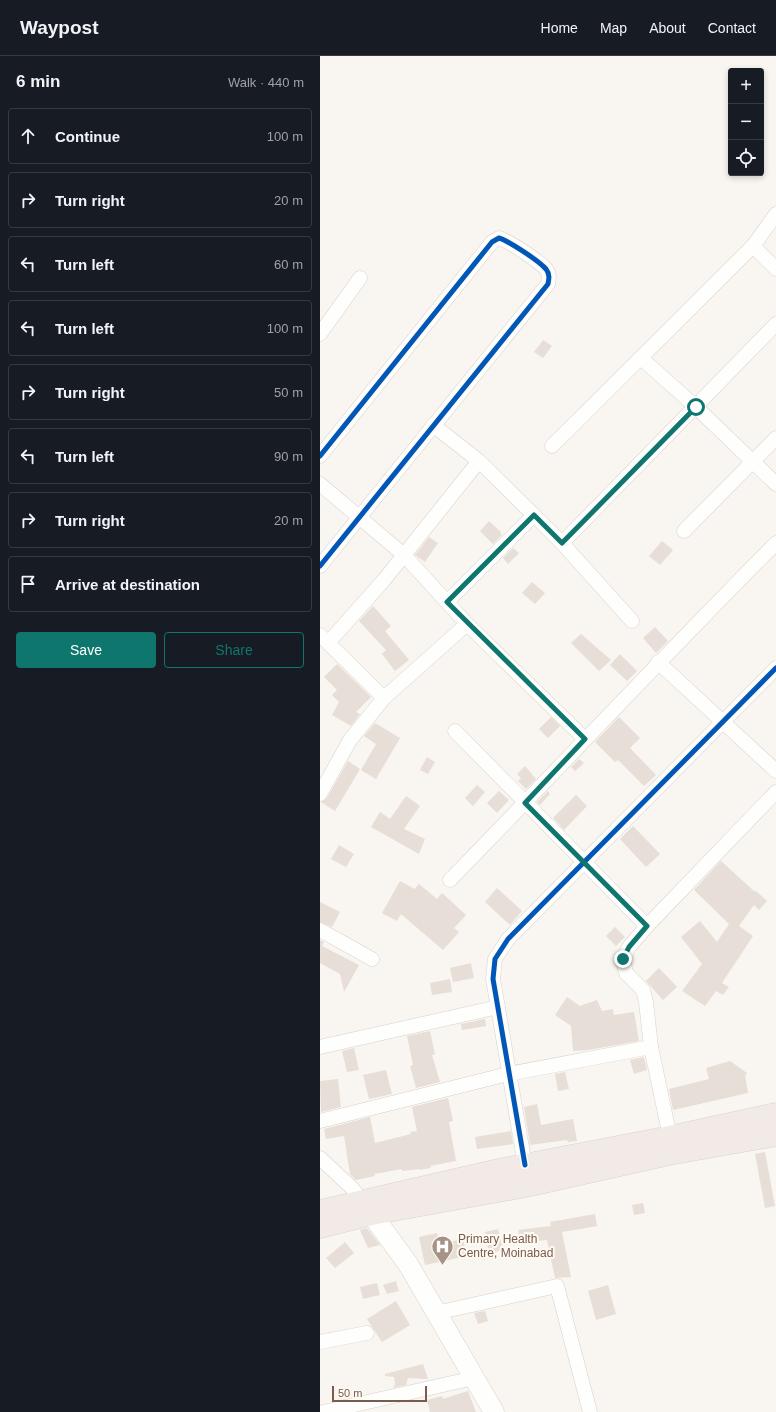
<!DOCTYPE html>
<meta charset="utf-8">
<style>
:root{--surface:#171b24;--page:#20242c;--text:#f1f3f6;--muted:#9ea1a6;--line:#363941;--accent:#0f766e}
body{margin:0;font-family:Helvetica,sans-serif;background:var(--page);color:var(--text)}
.controls{position:absolute;right:12px;top:12px;display:grid;overflow:hidden;border-radius:4px;box-shadow:0 2px 6px #0003}
.controls button{width:36px;height:36px;display:grid;place-items:center;padding:0;border:0;border-bottom:1px solid var(--line);background:var(--surface);color:var(--text);font:20px sans-serif}
.scale{position:absolute;left:12px;bottom:10px;width:95px;box-sizing:border-box;padding-left:4px;border:2px solid #7a5c4d;border-top:0;font-size:11px;line-height:14px;white-space:nowrap;color:#7a5c4d;-webkit-text-stroke:3px #fffaf3;paint-order:stroke}
.stop{position:absolute;width:12px;height:12px;margin:-9px;border:3px solid #0f766e;border-radius:50%;background:#fff}
.stop.end{background:#0f766e;border-color:#fff;box-shadow:0 1px 4px #0008}
.list{margin:0;padding:0;list-style:none}
h2{display:flex;justify-content:space-between;align-items:center;height:52px;margin:0;padding:0 16px;font-size:17px}
h2 small{font-size:13px;font-weight:400;color:var(--muted)}
.list li{display:grid;grid-template-columns:26px 1fr auto;gap:12px;align-items:center;box-sizing:border-box;height:56px;margin:0 8px 8px;padding:0 8px;border:1px solid var(--line);border-radius:4px}
.list b{display:block;font-size:15px;white-space:nowrap}
.list em{font-size:13px;font-style:normal;color:var(--muted)}
.actions{display:flex;gap:8px;padding:12px 16px}
.actions a{flex:1;padding:9px 0;border:1px solid var(--accent);border-radius:4px;text-align:center;font-size:14px;color:var(--accent)}
.actions .main{background:var(--accent);color:#fff}
.icon{flex:none;width:22px;height:22px;fill:none;stroke:currentColor;stroke-width:2;stroke-linecap:round;stroke-linejoin:round}
.map{position:relative;flex:none;width:456px;height:1356px;overflow:hidden}
header{display:flex;align-items:center;gap:24px;box-sizing:border-box;height:56px;padding:0 20px;background:var(--surface);border-bottom:1px solid var(--line)}
header strong{font-size:19px}
nav{display:flex;gap:22px;margin-inline-start:auto;font-size:14px}
main{display:flex}
aside{flex:1;background:var(--surface)}
.map>svg:first-child{display:block}
.building{fill:#e6ded7}
.lines{fill:none;stroke-linecap:round;stroke-linejoin:round}
.street-casing{stroke:#d7d1cb;stroke-width:15}
.secondary-casing{stroke:#d9d2cb;stroke-width:21}
.highway-casing{stroke:#dad1cc;stroke-width:23}
.street{stroke:#fefefd;stroke-width:14}
.secondary{stroke:#fefefd;stroke-width:20}
.highway{stroke:#f2eae7;stroke-width:22}
.cycleway-casing{stroke:#fffaf3;stroke-width:8}
.cycleway{stroke:#0057b8;stroke-width:5}
.route{stroke:#0f766e;stroke-width:5}
.labels{text-anchor:middle;dominant-baseline:central;stroke-width:4;stroke-linejoin:round;paint-order:stroke}
.poi-label{font-size:12px;fill:#7a5c4d;stroke:#fffaf3;text-anchor:start}
</style>
<header>
<strong>Waypost</strong>
<nav><a>Home</a><a>Map</a><a>About</a><a>Contact</a></nav>
</header>
<main>
<aside>
<h2>6 min<small>Walk · 440 m</small></h2>
<ul class="list">
<li><svg class="icon" aria-label="ahead" viewBox="0 0 24 24"><path d="M12 20V5M6 11l6-6 6 6"/></svg><div><b>Continue</b></div><em>100 m</em></li>
<li><svg class="icon" aria-label="right" viewBox="0 0 24 24"><path d="M7 20v-9h11M14 6l5 5-5 5"/></svg><div><b>Turn right</b></div><em>20 m</em></li>
<li><svg class="icon" aria-label="left" viewBox="0 0 24 24"><path d="M17 20v-9H6M10 6l-5 5 5 5"/></svg><div><b>Turn left</b></div><em>60 m</em></li>
<li><svg class="icon" aria-label="left" viewBox="0 0 24 24"><path d="M17 20v-9H6M10 6l-5 5 5 5"/></svg><div><b>Turn left</b></div><em>100 m</em></li>
<li><svg class="icon" aria-label="right" viewBox="0 0 24 24"><path d="M7 20v-9h11M14 6l5 5-5 5"/></svg><div><b>Turn right</b></div><em>50 m</em></li>
<li><svg class="icon" aria-label="left" viewBox="0 0 24 24"><path d="M17 20v-9H6M10 6l-5 5 5 5"/></svg><div><b>Turn left</b></div><em>90 m</em></li>
<li><svg class="icon" aria-label="right" viewBox="0 0 24 24"><path d="M7 20v-9h11M14 6l5 5-5 5"/></svg><div><b>Turn right</b></div><em>20 m</em></li>
<li><svg class="icon" aria-label="arrive" viewBox="0 0 24 24"><path d="M6 21V4h12l-3 4 3 4H6"/></svg><div><b>Arrive at destination</b></div></li>
</ul>
<div class="actions"><a class="main">Save</a><a>Share</a></div>
</aside>
<div class="map">
<svg width="456" height="1356" viewBox="0 0 456 1356">
<rect width="100%" height="100%" fill="#f9f5f0"/>
<g class="building">
<polygon points="223,284 232,290 223,302 214,296"/>
<polygon points="169,465 181,476 180,477 182,479 173,488 160,475"/>
<polygon points="109,481 118,487 105,506 95,499"/>
<polygon points="342,485 353,494 340,509 329,500"/>
<polygon points="193,492 199,497 188,508 183,502"/>
<polygon points="212,526 225,537 215,548 202,537"/>
<polygon points="53,550 71,570 65,575 89,604 75,615 62,598 66,594 39,565"/>
<polygon points="335,571 348,585 336,597 323,582"/>
<polygon points="261,578 291,604 279,615 251,587"/>
<polygon points="300,598 317,615 307,625 290,609"/>
<polygon points="17,608 51,641 36,656 40,658 31,670 12,659 19,646 12,639 17,634 4,621"/>
<polygon points="231,661 240,670 228,682 219,673"/>
<polygon points="299,661 320,682 310,692 336,719 324,730 298,704 295,706 275,686"/>
<polygon points="55,667 80,682 56,723 41,714 56,688 44,680"/>
<polygon points="107,701 115,706 108,718 100,714"/>
<polygon points="259,703 264,707 255,715 251,711"/>
<polygon points="28,705 40,713 15,755 1,746 7,742"/>
<polygon points="205,710 216,723 206,733 198,725 201,722 197,718"/>
<polygon points="157,729 165,736 153,750 145,742"/>
<polygon points="179,735 189,744 177,757 167,747"/>
<polygon points="228,735 230,738 220,749 217,746"/>
<polygon points="256,739 267,750 244,774 233,762"/>
<polygon points="86,740 100,750 84,773 105,783 99,798 51,771 60,756 70,763"/>
<polygon points="313,770 340,798 326,811 300,783"/>
<polygon points="19,789 34,798 26,811 11,803"/>
<polygon points="401,805 435,836 436,835 447,845 439,854 434,849 419,870 433,880 402,927 409,931 403,939 396,935 385,950 362,935 382,908 361,881 380,865 397,886 409,868 374,834"/>
<polygon points="80,825 95,833 99,828 117,843 122,837 146,859 134,872 139,876 123,894 81,858 77,865 62,857"/>
<polygon points="177,832 202,855 190,869 165,846"/>
<polygon points="0,846 20,856 12,871 0,866"/>
<polygon points="295,871 305,881 296,890 286,880"/>
<polygon points="0,884 4,886 2,890 39,909 24,936 20,918 0,907"/>
<polygon points="151,907 154,922 133,926 130,912"/>
<polygon points="339,912 357,931 343,944 326,925"/>
<polygon points="130,923 132,936 112,939 110,927"/>
<polygon points="247,941 260,950 277,944 282,955 293,953 294,959 314,956 319,985 268,994 253,995 251,970 235,959"/>
<polygon points="165,963 166,970 142,974 141,968"/>
<polygon points="110,975 115,998 112,999 120,1026 96,1032 90,1010 93,1009 87,980"/>
<polygon points="34,992 39,1014 27,1016 22,995"/>
<polygon points="324,1001 327,1014 314,1018 310,1004"/>
<polygon points="410,1005 427,1017 425,1020 428,1037 353,1054 349,1033 389,1023 386,1012"/>
<polygon points="66,1014 72,1038 49,1043 43,1019"/>
<polygon points="245,1016 249,1033 238,1035 235,1018"/>
<polygon points="18,1023 21,1051 1,1056 0,1025"/>
<polygon points="128,1042 133,1065 129,1066 136,1105 110,1110 111,1112 99,1114 99,1113 82,1115 82,1113 54,1118 55,1120 36,1124 30,1118 24,1080 6,1083 4,1073 50,1061 55,1087 91,1078 90,1076 97,1075 92,1051"/>
<polygon points="217,1048 221,1069 253,1063 257,1085 248,1086 247,1084 210,1089 204,1051"/>
<polygon points="191,1075 193,1088 157,1093 155,1081"/>
<polygon points="445,1096 455,1150 445,1152 435,1098"/>
<polygon points="323,1147 325,1157 314,1159 312,1149"/>
<polygon points="275,1158 277,1170 242,1176 251,1221 235,1222 227,1184 200,1187 198,1174 231,1170 230,1166"/>
<polygon points="47,1172 60,1189 48,1192 40,1174"/>
<polygon points="178,1173 183,1194 169,1197 165,1176"/>
<polygon points="117,1177 120,1188 143,1183 147,1200 105,1209 99,1181"/>
<polygon points="25,1186 34,1197 15,1212 6,1202"/>
<polygon points="76,1225 79,1235 67,1238 63,1229"/>
<polygon points="57,1227 60,1239 43,1243 40,1231"/>
<polygon points="288,1229 296,1258 276,1264 268,1235"/>
<polygon points="76,1245 90,1269 62,1286 47,1263"/>
<polygon points="165,1255 168,1265 158,1268 154,1257"/>
<polygon points="103,1308 108,1323 88,1322 86,1329 73,1332 75,1328 74,1321 65,1320 65,1318"/>
<polygon points="148,1335 156,1356 110,1356 107,1344 122,1340 123,1343"/>
</g>
<g class="lines">
<defs>
<g id="street">
<polyline points="433,190 456,213"/>
<polyline points="0,278 40,222"/>
<polyline points="321,302 376,351 456,428"/>
<polyline points="113,369 159,405 242,487 312,565"/>
<polyline points="232,390 433,190 456,158"/>
<path d="M 0,400 L 172,186 L 179,182 C 189,185 219,205 226,213 C 230,218 229,223 228,228 L 0,510"/>
<polyline points="0,428 84,499 147,568 265,683"/>
<polyline points="364,475 456,382"/>
<polyline points="242,487 456,268"/>
<polyline points="127,546 214,459"/>
<polyline points="0,579 64,642"/>
<polyline points="8,587 64,524 159,405"/>
<polyline points="338,606 456,715"/>
<polyline points="135,675 327,870"/>
<polyline points="0,738 30,684 64,642 147,568"/>
<path d="M 130,824 C 239,712 346,598 456,487"/>
<polyline points="0,874 52,903"/>
<polyline points="0,991 178,951"/>
<polyline points="0,1065 188,1018 331,991"/>
<polyline points="350,1081 331,991 326,946 323,934 306,917 303,903 309,891 327,870 456,736"/>
<polyline points="0,1102 32,1132 42,1145"/>
<polyline points="205,1109 173,923 175,903 188,883 456,612"/>
<polyline points="116,1257 237,1230 270,1356"/>
<polyline points="0,1286 47,1277"/>
<polyline points="3,1356 154,1322"/>
</g>
<polyline id="secondary" points="42,1145 88,1208 174,1356"/>
<g id="highway">
<polyline points="0,1155 179,1114 350,1081 456,1058"/>
<polyline points="0,1171 51,1158 206,1130 349,1098 456,1079"/>
</g>
</defs>
<use href="#street" class="street-casing"/>
<use href="#secondary" class="secondary-casing"/>
<use href="#highway" class="highway-casing"/>
<use href="#street" class="street"/>
<use href="#secondary" class="secondary"/>
<use href="#highway" class="highway"/>
<defs>
<g id="cycleway">
<path d="M 0,400 L 172,186 L 179,182 C 189,185 219,205 226,213 C 230,218 229,223 228,228 L 0,510"/>
<polyline points="205,1109 173,923 175,903 188,883 456,612"/>
</g>
</defs>
<use href="#cycleway" class="cycleway-casing"/>
<use href="#cycleway" class="cycleway"/>
</g>
<g class="lines">
<polyline class="route" points="303,903 309,891 327,870 205,747 265,683 127,546 214,459 242,487 376,351"/>
</g>
<defs>
<symbol id="hospital-pin" viewBox="-11 -11 22 30"><path d="M0 17L-7.5 6A9.5 9.5 0 1 1 7.5 6Z" fill="#a69286" stroke="#fffaf3"/><path d="M-5-5h3v3.5h4V-5h3V5h-3V1.5h-4V5h-3Z" fill="#fff"/></symbol>
</defs>
<g fill-rule="evenodd">
<use href="#hospital-pin" x="110" y="1178" width="25" height="34"/>
</g>
<g class="labels">
<g class="poi-label">
<text x="138" y="1183">Primary Health<tspan x="138" dy="14">Centre, Moinabad</tspan></text>
</g>
</g>
</svg>
<div class="controls">
<button>+</button>
<button>−</button>
<button><svg class="icon" aria-label="locate" viewBox="0 0 24 24"><circle cx="12" cy="12" r="6"/><path d="M12 2v4M12 18v4M2 12h4M18 12h4"/></svg></button>
</div>
<div class="scale">50 m</div>
<div class="stop" style="left:376px;top:351px"></div>
<div class="stop end" style="left:303px;top:903px"></div>
</div>
</main>
